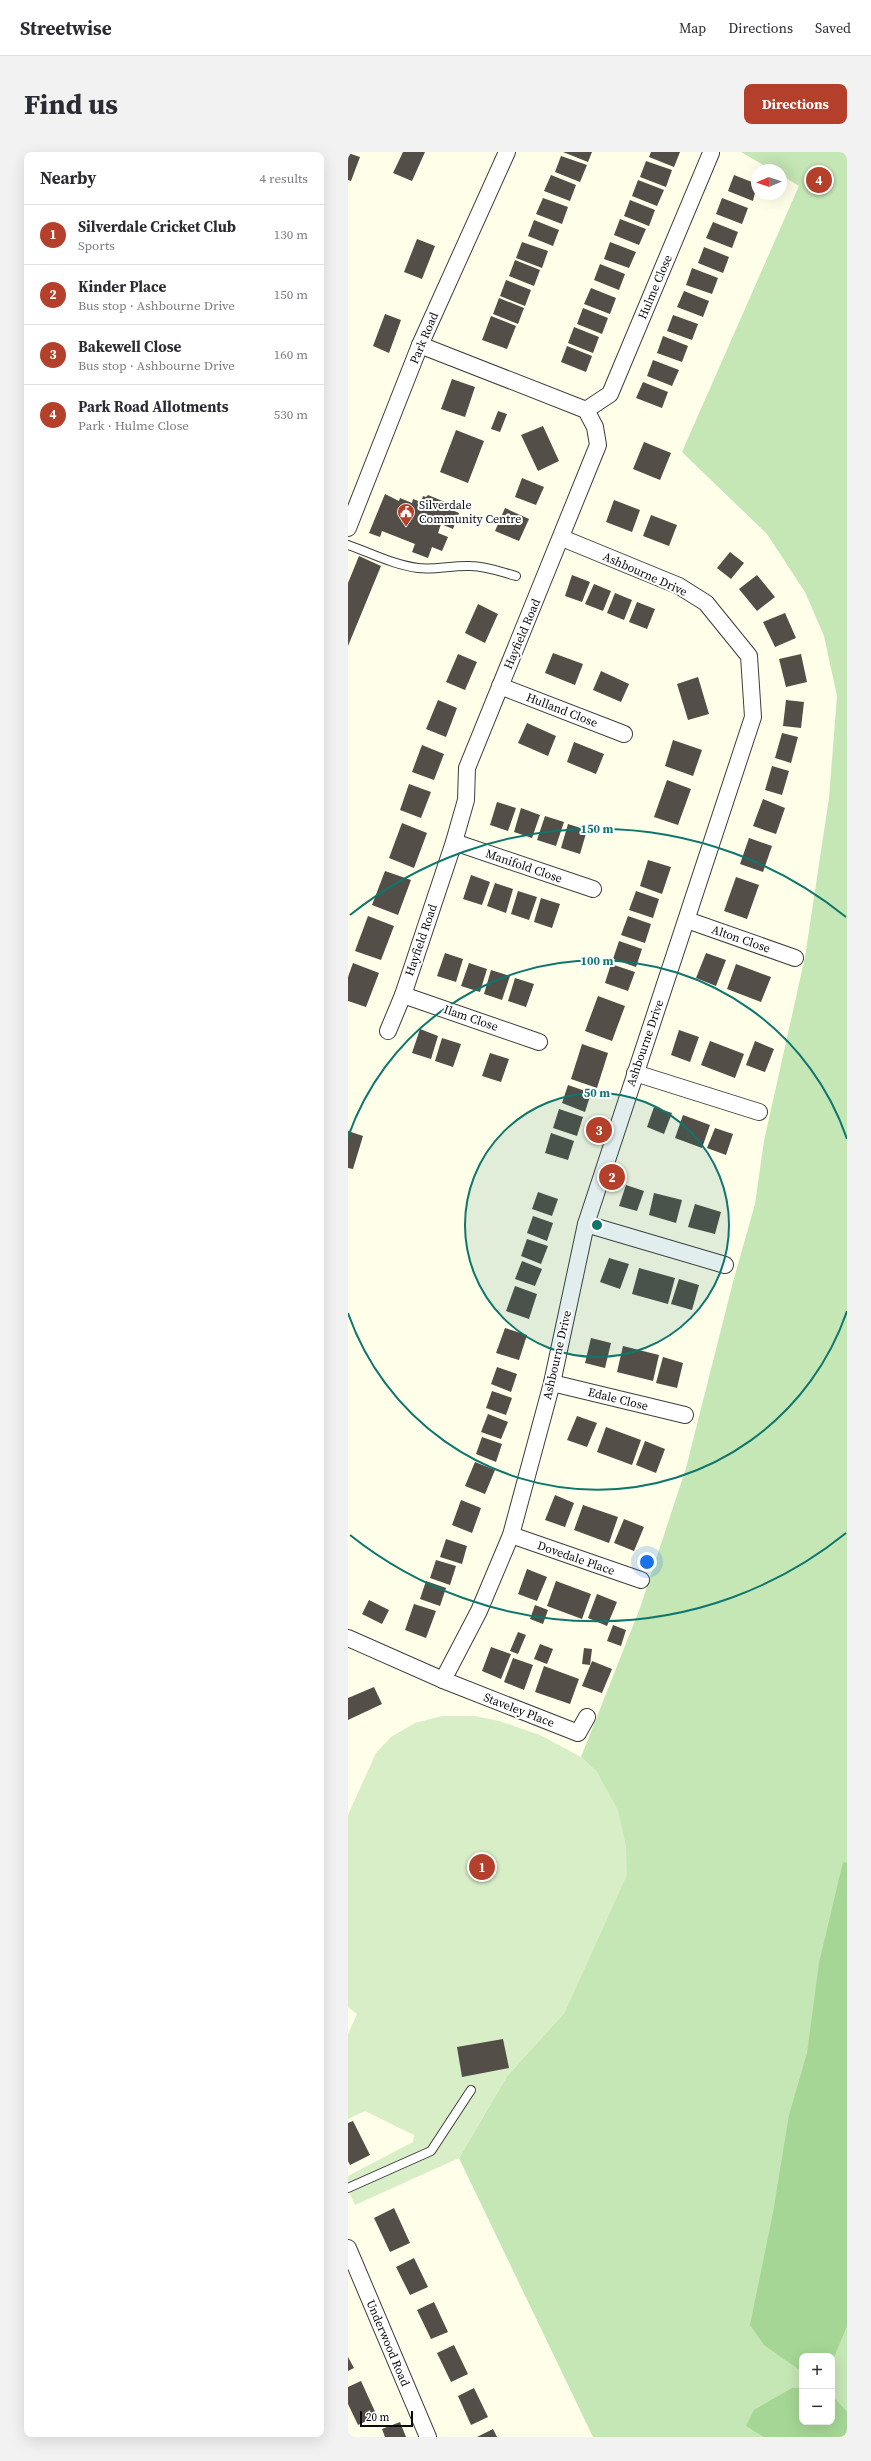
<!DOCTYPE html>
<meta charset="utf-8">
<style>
:root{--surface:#fff;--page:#f2f2f3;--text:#2b2b33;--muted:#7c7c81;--line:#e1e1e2;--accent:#b43f2a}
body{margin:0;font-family:"Source Serif 4",serif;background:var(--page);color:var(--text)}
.controls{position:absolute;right:12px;bottom:12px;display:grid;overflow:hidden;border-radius:8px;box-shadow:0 4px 16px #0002}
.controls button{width:36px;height:36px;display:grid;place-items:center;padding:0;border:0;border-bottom:1px solid var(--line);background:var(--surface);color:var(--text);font:20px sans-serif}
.compass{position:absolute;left:403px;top:12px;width:36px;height:36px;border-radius:50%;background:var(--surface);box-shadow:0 4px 16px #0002;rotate:268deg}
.scale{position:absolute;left:12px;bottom:10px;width:53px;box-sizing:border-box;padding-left:4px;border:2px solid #0b0b0b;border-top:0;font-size:11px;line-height:14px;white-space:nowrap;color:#0b0b0b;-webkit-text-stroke:3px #fff;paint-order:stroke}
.you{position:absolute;left:299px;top:1410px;width:14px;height:14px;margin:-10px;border:3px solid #fff;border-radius:50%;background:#1a73e8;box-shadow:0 0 0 6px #1a73e833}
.badge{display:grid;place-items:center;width:26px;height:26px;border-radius:50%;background:var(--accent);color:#fff;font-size:13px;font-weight:700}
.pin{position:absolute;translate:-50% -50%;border:2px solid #fff;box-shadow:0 1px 4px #0006}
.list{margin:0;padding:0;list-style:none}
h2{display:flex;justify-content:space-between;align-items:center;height:52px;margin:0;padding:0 16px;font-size:17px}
h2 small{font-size:13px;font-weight:400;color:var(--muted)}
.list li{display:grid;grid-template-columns:26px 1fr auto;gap:12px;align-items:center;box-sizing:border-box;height:60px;padding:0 16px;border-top:1px solid var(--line)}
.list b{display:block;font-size:15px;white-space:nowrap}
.list p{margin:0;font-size:13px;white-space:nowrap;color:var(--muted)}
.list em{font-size:13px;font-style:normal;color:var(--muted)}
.map{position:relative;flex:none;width:499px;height:2285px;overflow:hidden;border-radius:8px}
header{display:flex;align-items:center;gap:24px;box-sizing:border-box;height:56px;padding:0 20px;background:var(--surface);border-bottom:1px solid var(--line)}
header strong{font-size:19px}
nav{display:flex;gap:22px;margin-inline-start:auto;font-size:14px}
.intro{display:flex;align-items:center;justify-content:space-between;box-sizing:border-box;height:96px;padding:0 24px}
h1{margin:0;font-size:28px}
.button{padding:10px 18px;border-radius:8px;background:var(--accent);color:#fff;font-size:14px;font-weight:700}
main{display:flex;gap:24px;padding:0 24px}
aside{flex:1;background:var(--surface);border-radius:8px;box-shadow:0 4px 16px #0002}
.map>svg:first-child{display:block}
.green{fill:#c5e6b5;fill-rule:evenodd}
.forest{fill:#a5d695}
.pitch{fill:#d8eec7}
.building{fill:#534e48}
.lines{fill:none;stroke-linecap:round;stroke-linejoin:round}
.lane-casing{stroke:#3e3e3e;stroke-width:10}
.street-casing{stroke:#3e3e3e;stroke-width:18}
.lane{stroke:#fff;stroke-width:8}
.street{stroke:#fff;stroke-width:16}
.ring{fill:none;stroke:#0f766e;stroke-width:2}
.labels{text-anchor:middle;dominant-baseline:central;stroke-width:4;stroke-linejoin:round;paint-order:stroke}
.street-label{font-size:12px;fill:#0b0b0b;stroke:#fff}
.poi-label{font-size:12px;fill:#0b0b0b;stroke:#fff;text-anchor:start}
.centre{fill:#0f766e;stroke:#fff;stroke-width:2}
.ring-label{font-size:12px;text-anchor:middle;font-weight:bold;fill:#0f766e;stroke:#fff;stroke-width:4;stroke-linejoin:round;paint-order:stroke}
</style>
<header>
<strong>Streetwise</strong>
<nav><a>Map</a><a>Directions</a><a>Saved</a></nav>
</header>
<div class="intro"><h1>Find us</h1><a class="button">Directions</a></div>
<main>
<aside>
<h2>Nearby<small>4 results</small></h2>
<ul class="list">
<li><span class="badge">1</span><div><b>Silverdale Cricket Club</b><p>Sports</p></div><em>130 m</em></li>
<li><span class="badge">2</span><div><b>Kinder Place</b><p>Bus stop · Ashbourne Drive</p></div><em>150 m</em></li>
<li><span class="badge">3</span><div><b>Bakewell Close</b><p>Bus stop · Ashbourne Drive</p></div><em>160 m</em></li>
<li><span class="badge">4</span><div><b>Park Road Allotments</b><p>Park · Hulme Close</p></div><em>530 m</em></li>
</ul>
</aside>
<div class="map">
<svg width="499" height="2285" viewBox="0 0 499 2285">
<rect width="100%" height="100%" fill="#fefee9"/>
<path class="green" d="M 393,0 L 499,0 L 499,2285 L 245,2285 L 111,2006 L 159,1924 L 217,1860 L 258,1639 L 249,1620 L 233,1605 L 292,1456 L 338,1316 L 385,1130 L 407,1052 L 416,989 L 457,805 L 481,646 L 489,544 L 476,484 L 457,440 L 419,382 L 334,300 L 451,34 L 433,23 L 433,18 L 424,18 ZM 454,2204 L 484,2204 L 484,2270 L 454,2270 Z"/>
<g class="forest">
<polygon points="495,1710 499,1711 499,2174 484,2210 484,2204 454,2204 453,2219 416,2193 402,2173 425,2061 441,1963 459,1901 471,1811"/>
<polygon points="444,2236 454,2236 454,2270 484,2270 484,2243 499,2260 499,2285 416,2285 398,2274 406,2258"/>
</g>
<polygon class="pitch" points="94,1564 127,1564 151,1569 192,1583 233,1605 249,1620 270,1658 278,1694 279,1723 217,1860 159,1924 111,2006 7,2053 0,2038 0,2024 65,1990 66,1983 17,1959 0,1967 0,1882 9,1862 0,1855 0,1663 28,1601 43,1585 67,1571"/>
<g class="building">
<polygon points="55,0 77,0 64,29 45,21"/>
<polygon points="215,0 244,0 240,10"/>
<polygon points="303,0 332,0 326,15 301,5"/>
<polygon points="0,1 12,5 3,29 0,28"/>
<polygon points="213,4 239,13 232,30 207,20"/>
<polygon points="298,9 324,18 318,35 292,25"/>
<polygon points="203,23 228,33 222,49 196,39"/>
<polygon points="386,23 409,32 405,49 380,39"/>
<polygon points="290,28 316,38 309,54 284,44"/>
<polygon points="195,46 220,55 214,72 188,62"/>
<polygon points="374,46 400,56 394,72 368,62"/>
<polygon points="282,48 307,58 301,74 276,64"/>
<polygon points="272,67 298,77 291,93 266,83"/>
<polygon points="186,68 211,78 205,94 180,84"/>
<polygon points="365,70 390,80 384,96 358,86"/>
<polygon points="69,87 87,94 74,127 56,120"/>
<polygon points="174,90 200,99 194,116 168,106"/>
<polygon points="262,90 288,100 281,116 256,107"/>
<polygon points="356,95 381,105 375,121 350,111"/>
<polygon points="167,108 192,118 186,134 161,124"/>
<polygon points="252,112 277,122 271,138 246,128"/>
<polygon points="344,116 370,126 364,142 338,133"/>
<polygon points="158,128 183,138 177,154 152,144"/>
<polygon points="243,136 268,146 262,162 236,152"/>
<polygon points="336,139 361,149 355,165 329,155"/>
<polygon points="151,146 176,156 170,172 145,162"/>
<polygon points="235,156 260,166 254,182 229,172"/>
<polygon points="37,162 53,168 41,201 25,194"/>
<polygon points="325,163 350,172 344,188 319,179"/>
<polygon points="143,164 168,174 159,197 134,188"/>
<polygon points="226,175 251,185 245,201 220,191"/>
<polygon points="315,184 340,194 334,210 309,201"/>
<polygon points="219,194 244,204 238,220 213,210"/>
<polygon points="305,208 331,218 324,234 299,224"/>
<polygon points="104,227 127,235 117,265 93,257"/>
<polygon points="295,230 320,240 314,256 288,246"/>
<polygon points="150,259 159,262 152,280 143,277"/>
<polygon points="195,274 211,309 190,319 173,283"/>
<polygon points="108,278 136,289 120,331 92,320"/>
<polygon points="296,290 323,301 312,328 285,317"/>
<polygon points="174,326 196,335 188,353 167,345"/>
<polygon points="37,342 51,349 52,346 64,351 65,347 73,350 75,344 78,345 80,343 97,350 95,354 111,361 105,377 93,372 90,381 100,385 94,399 84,395 80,406 64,400 67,392 34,379 32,385 21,381"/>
<polygon points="266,348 292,358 284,380 258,370"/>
<polygon points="157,356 181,367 171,389 147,379"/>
<polygon points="303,363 329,373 321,394 295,384"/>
<polygon points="382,400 396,411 383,427 369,416"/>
<polygon points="11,404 33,414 0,494 0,431"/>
<polygon points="224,423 242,430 234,450 217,444"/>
<polygon points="409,423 427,445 409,459 391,437"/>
<polygon points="246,432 263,439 255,459 237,452"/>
<polygon points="267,441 284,448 276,468 259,461"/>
<polygon points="289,450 307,457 299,477 281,470"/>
<polygon points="130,452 150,462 137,491 117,481"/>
<polygon points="437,461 448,486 427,495 415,470"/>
<polygon points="205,501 235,512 227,533 197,521"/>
<polygon points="110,502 129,510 117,538 98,530"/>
<polygon points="453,502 459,530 438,535 431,507"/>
<polygon points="253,519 281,532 273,550 245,538"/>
<polygon points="350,525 361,562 340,568 329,532"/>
<polygon points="90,548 109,556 98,585 78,577"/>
<polygon points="438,548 456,550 453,576 435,574"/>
<polygon points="179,571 208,584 200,604 170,591"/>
<polygon points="434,581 450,585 443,611 427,606"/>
<polygon points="325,588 354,598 345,624 317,614"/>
<polygon points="226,590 256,602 248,622 219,610"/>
<polygon points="74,593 96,602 86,628 64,620"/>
<polygon points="424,614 441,619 434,643 417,638"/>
<polygon points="319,628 343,637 330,673 306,665"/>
<polygon points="61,632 83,640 73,666 52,658"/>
<polygon points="415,647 437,656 428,682 405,674"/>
<polygon points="149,650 168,656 160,679 142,673"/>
<polygon points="173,656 192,663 184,686 166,680"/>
<polygon points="197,664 216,670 208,694 189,688"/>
<polygon points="54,671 79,681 66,716 41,706"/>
<polygon points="220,672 239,678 232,702 213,696"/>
<polygon points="401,686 424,694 415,720 392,712"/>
<polygon points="300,708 323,715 314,742 292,734"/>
<polygon points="37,719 63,728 50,763 24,753"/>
<polygon points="123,723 142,730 134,753 115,747"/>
<polygon points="388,725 411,733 399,767 376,759"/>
<polygon points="147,731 165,737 158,761 139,754"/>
<polygon points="170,739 189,745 181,768 163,762"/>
<polygon points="288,739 311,747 305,766 281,758"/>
<polygon points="193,746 212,752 204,776 186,770"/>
<polygon points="20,764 46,774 33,808 7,799"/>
<polygon points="280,764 303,772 297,791 273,783"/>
<polygon points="271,789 294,797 288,815 265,807"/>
<polygon points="97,801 115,807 108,830 89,824"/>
<polygon points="358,801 378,808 368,834 348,826"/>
<polygon points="5,811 31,821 18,855 0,849 0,825"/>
<polygon points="121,811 139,817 132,840 113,834"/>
<polygon points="263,812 287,820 280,839 257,831"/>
<polygon points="388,812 423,825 413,850 379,837"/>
<polygon points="143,818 162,824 154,848 136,842"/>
<polygon points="167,826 186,832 178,855 160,849"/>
<polygon points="250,844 277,854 264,889 237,879"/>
<polygon points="72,877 90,884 83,907 64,901"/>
<polygon points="331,878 351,885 342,910 323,903"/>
<polygon points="94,886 113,892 105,915 87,909"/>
<polygon points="362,889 396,902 387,926 353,913"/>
<polygon points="407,889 426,897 417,920 398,913"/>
<polygon points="234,892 260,901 249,936 223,927"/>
<polygon points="142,901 161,907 153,930 134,924"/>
<polygon points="220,933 243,941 237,960 214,951"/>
<polygon points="306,955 324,961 316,982 299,975"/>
<polygon points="211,957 235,965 229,984 205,976"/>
<polygon points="335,963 362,973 354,996 327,986"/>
<polygon points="367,976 385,982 378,1003 359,996"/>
<polygon points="0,979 15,984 5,1017 0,1016"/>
<polygon points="203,981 226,989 220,1008 197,1001"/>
<polygon points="278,1033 296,1039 289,1059 271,1054"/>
<polygon points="190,1040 210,1047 204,1064 184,1057"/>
<polygon points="306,1041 334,1048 328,1071 301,1063"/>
<polygon points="347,1052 373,1060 367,1082 340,1075"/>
<polygon points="185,1064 205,1071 199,1089 179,1081"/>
<polygon points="179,1087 200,1094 193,1112 173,1104"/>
<polygon points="261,1106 281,1112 272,1137 252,1130"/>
<polygon points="174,1109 194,1117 187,1134 167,1127"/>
<polygon points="291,1116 327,1126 320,1152 284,1142"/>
<polygon points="331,1127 351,1133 344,1158 323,1152"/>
<polygon points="167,1134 189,1142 181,1167 158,1159"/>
<polygon points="157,1176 179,1183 171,1208 148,1201"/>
<polygon points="243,1186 263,1191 257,1216 237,1211"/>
<polygon points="275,1194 311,1203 305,1229 269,1220"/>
<polygon points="315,1205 335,1211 329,1236 308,1231"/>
<polygon points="149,1215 169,1222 163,1240 143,1232"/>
<polygon points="144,1239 164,1246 158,1263 138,1256"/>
<polygon points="140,1262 160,1270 153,1287 133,1280"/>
<polygon points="229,1264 249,1271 239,1295 219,1288"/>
<polygon points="258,1275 293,1288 284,1313 249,1300"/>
<polygon points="134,1285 154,1292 148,1310 128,1302"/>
<polygon points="297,1289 317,1297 308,1321 288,1313"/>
<polygon points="127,1310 147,1318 137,1342 117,1334"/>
<polygon points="207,1343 226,1351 217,1375 197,1368"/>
<polygon points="113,1348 133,1356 124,1381 104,1373"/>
<polygon points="235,1353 270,1365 261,1391 226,1378"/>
<polygon points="276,1367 296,1375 286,1399 266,1391"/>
<polygon points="98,1387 119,1394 114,1412 92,1405"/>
<polygon points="88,1408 108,1414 102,1433 82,1426"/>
<polygon points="179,1417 199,1425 189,1449 170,1442"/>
<polygon points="78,1429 98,1436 92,1454 72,1447"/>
<polygon points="208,1429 243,1442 234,1467 199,1454"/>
<polygon points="249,1442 269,1450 259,1474 240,1466"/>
<polygon points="21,1448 41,1458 34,1472 14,1462"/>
<polygon points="66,1452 88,1459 78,1486 57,1478"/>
<polygon points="187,1453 200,1458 195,1472 182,1467"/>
<polygon points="265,1473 278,1478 273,1494 259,1489"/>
<polygon points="170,1480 178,1483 170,1502 162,1499"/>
<polygon points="192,1492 205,1497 199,1512 186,1507"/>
<polygon points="143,1495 163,1502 153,1527 134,1519"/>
<polygon points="236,1496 244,1497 242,1513 234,1512"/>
<polygon points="165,1506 185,1513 176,1538 156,1530"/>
<polygon points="244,1509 264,1517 254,1541 234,1534"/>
<polygon points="196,1514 231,1527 222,1552 187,1540"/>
<polygon points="26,1535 34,1552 0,1568 0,1546"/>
<polygon points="155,1887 161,1916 114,1925 109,1895"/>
<polygon points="5,1969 22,2003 2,2013 0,2009 0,1971"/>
<polygon points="46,2056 62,2091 42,2100 26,2066"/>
<polygon points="66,2106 80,2135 62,2143 48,2115"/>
<polygon points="86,2150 100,2180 83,2187 69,2158"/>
<polygon points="106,2193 120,2222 103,2230 89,2201"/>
<polygon points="0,2205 6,2216 0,2219"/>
<polygon points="13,2229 29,2264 10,2273 0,2252 0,2235"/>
<polygon points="126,2236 140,2265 123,2273 110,2244"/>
<polygon points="52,2270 58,2285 37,2285 34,2277"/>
<polygon points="145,2277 149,2285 129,2285"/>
</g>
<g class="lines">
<defs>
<g id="lane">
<path d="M 0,393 C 23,401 46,413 70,416 C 88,418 105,413 123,414 C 138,414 153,420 168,424"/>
<polyline points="0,2036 83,1999 123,1938"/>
</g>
<g id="street">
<polyline points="238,258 262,242 363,1"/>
<polyline points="0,376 72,193 159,0"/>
<polyline points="152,534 276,582"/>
<polyline points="106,690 245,737"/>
<polyline points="339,768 447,806"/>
<polyline points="55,843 191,890"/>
<polyline points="40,879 55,843 106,690 118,648 119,616 250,293 247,275 238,258 72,193"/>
<polyline points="287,921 411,960"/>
<polyline points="238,1072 377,1113"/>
<polyline points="204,1231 337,1263"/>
<polyline points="163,1383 293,1428"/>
<polyline points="0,1486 95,1528 131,1459 163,1383 204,1231 238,1072 405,565 401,504 358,451 331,434 214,386"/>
<polyline points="95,1528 230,1581 239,1565"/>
<polyline points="0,2096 80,2285"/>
</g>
</defs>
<use href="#lane" class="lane-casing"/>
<use href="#street" class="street-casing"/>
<use href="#lane" class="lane"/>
<use href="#street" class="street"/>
</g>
<circle cx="249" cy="1073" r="132" fill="#0f766e" fill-opacity=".12"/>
<g class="ring">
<circle cx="249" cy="1073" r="132"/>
<path d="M499 1159A264 264 0 0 1 0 1161M0 985A264 264 0 0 1 499 987"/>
<path d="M498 1381A396 396 0 0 1 2 1383M2 763A396 396 0 0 1 498 765"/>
</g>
<defs>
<symbol id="civic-pin" viewBox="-11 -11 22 30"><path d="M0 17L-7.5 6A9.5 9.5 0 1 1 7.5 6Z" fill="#b43f2a" stroke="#fff"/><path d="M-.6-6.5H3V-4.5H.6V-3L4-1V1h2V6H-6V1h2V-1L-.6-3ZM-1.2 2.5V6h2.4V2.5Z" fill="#fff"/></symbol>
</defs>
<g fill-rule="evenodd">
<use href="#civic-pin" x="48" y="350" width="20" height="27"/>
</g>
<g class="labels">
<g class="street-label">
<text transform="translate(307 135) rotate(-67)">Hulme Close</text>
<text transform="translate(76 186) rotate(-67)">Park Road</text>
<text transform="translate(297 422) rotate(24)">Ashbourne Drive</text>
<text transform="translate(174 482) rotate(-67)">Hayfield Road</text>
<text transform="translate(214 558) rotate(21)">Hulland Close</text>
<text transform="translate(176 714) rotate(19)">Manifold Close</text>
<text transform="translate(393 787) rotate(19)">Alton Close</text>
<text transform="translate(73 788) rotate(-71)">Hayfield Road</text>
<text transform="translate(123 866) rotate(19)">Ilam Close</text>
<text transform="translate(297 891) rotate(-71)">Ashbourne Drive</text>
<text transform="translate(209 1203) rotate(-77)">Ashbourne Drive</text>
<text transform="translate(270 1247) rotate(14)">Edale Close</text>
<text transform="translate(228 1406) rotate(19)">Dovedale Place</text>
<text transform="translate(171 1558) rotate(21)">Staveley Place</text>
<text transform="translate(40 2191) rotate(67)">Underwood Road</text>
</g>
<g class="poi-label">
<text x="71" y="353">Silverdale<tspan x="71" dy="14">Community Centre</tspan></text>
</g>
</g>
<circle cx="249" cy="1073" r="6" class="centre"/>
<g class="ring-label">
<text x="249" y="681">150 m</text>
<text x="249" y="813">100 m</text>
<text x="249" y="945">50 m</text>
</g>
</svg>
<div class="controls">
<button>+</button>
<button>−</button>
</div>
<svg class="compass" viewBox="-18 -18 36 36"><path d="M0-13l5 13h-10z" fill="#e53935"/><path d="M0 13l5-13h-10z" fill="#7c7c81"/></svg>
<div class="scale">20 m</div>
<div class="you"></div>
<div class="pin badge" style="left:134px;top:1715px">1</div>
<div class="pin badge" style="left:264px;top:1025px">2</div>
<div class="pin badge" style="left:251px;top:978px">3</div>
<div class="pin badge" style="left:471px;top:28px">4</div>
</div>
</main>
